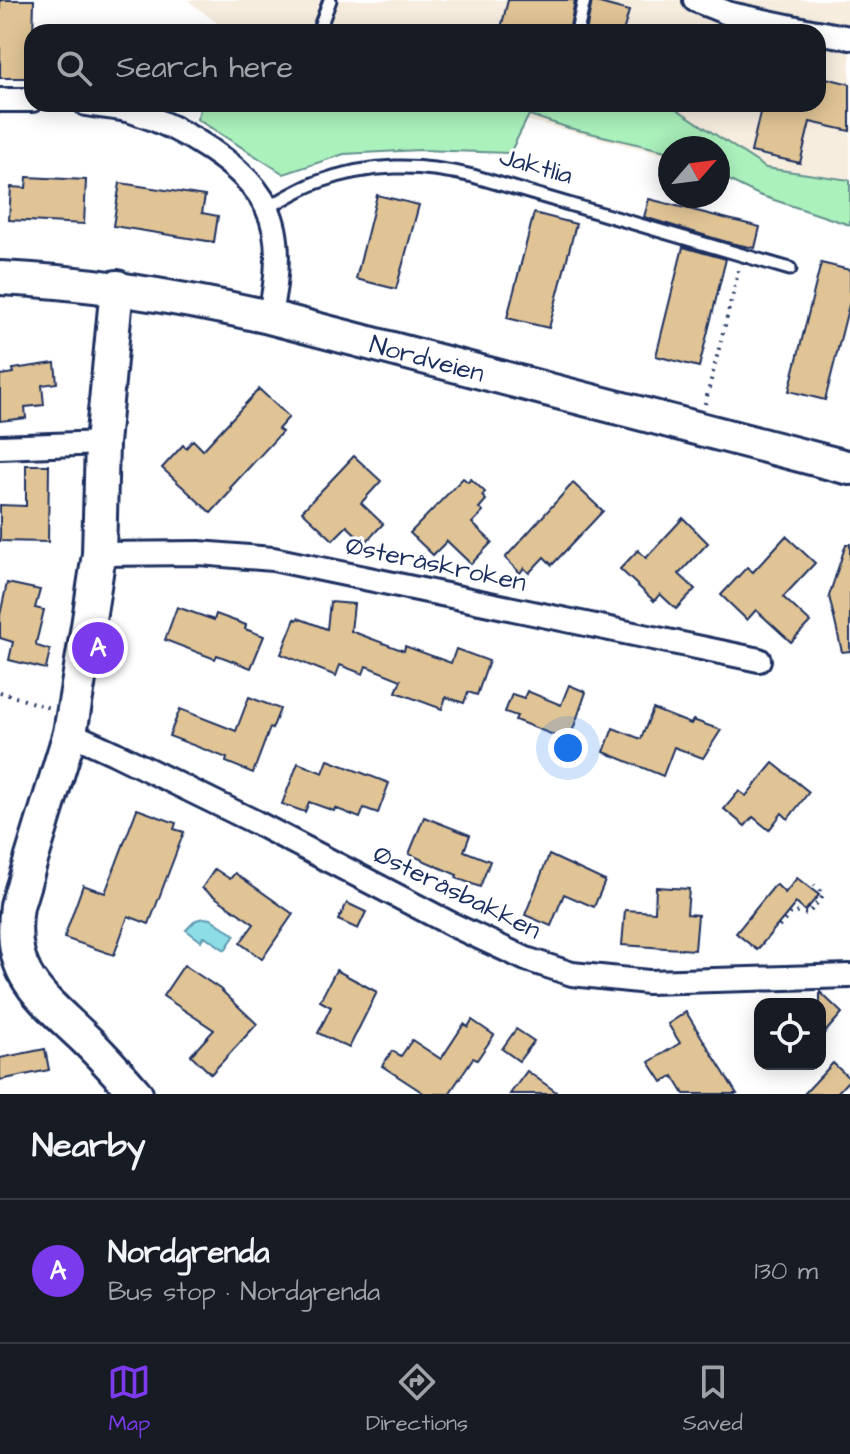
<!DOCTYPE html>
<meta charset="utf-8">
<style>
:root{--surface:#171b24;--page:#20242c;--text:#f1f3f6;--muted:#9ea1a6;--line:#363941;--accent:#7c3aed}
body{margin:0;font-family:"Architects Daughter",sans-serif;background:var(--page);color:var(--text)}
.controls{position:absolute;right:24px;bottom:24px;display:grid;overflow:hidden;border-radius:16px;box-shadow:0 4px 20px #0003}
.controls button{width:72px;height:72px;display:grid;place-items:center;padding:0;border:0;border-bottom:2px solid var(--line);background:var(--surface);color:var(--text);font:40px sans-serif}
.compass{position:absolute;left:658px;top:136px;width:72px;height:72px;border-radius:50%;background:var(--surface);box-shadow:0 4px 20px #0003;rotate:62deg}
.you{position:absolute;left:568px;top:748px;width:28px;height:28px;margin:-20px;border:6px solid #fff;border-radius:50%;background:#1a73e8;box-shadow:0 0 0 12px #1a73e833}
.badge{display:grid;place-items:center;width:52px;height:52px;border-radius:50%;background:var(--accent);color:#fff;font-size:26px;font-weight:700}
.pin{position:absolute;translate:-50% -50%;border:4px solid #fff;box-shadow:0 2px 8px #0006}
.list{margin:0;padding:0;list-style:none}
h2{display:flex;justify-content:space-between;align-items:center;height:104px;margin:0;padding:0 32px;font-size:34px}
h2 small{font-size:26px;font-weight:400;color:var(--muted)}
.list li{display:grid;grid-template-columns:52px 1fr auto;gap:24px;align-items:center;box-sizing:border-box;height:144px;padding:0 32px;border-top:2px solid var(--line)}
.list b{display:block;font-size:30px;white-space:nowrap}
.list p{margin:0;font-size:26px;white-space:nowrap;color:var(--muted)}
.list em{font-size:26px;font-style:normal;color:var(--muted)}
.icon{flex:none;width:44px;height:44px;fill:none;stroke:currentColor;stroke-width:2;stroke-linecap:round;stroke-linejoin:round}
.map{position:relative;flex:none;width:850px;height:1094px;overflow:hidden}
.search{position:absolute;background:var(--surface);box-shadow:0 4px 20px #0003;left:24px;right:24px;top:24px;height:88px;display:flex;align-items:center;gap:20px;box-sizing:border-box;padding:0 28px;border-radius:24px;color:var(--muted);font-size:30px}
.sheet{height:248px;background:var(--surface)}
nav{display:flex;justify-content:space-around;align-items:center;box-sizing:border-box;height:112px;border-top:2px solid var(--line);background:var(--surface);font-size:22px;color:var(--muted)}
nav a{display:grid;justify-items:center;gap:4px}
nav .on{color:var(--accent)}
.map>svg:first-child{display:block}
.built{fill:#f6eddf}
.green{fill:#abf1bc;stroke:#63908d;stroke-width:2}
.water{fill:#8cdde5;stroke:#5f97af;stroke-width:2}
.building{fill:#e0c495;stroke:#1b2f5e;stroke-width:2}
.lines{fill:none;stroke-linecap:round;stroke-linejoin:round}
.lane-casing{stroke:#1b2f5e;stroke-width:17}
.street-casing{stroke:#1b2f5e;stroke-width:28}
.secondary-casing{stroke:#1b2f5e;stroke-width:38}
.path{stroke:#1b2f5e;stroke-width:4;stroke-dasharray:2 6;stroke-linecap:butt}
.lane{stroke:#fff;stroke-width:11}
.street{stroke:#fff;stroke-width:22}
.secondary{stroke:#fff;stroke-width:32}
.labels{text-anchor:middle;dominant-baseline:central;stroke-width:6;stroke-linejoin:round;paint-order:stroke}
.street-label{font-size:26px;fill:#1b2f5e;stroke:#fff}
</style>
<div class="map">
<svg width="850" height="1094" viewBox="0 0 850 1094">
<rect width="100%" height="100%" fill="#fff"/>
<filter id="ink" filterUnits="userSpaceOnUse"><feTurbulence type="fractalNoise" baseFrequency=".0125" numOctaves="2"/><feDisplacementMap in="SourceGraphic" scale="16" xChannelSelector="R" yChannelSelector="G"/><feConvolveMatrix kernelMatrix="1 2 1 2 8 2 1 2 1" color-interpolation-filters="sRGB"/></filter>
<g filter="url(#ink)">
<polygon class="built" points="187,0 850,0 850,209 718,148 670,148 670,156 497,113 452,104 818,104 818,32 229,32"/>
<polygon class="green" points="202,104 669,104 766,168 850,180 850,225 759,195 718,175 718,148 670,148 670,152 569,128 529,115 510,153 420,150 344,154 284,174 197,119"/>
<polygon class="water" points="204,918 211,919 235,935 225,950 206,937 203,937 201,941 186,930 196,920"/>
<g class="building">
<polygon points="0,0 34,0 32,78 0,78"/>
<polygon points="508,0 575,0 569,32 500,32"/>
<polygon points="592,1 629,11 623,32 586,32"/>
<polygon points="818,76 850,84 850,131 810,122 800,163 751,152 762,104 818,104"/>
<polygon points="27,177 86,180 84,224 9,220 11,187 26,188"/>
<polygon points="120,183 205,196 202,213 218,216 214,242 113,226"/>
<polygon points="377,195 419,205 396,289 356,279"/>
<polygon points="649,199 760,227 755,248 730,243 644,217"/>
<polygon points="534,213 576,224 549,328 507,318"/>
<polygon points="683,247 726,259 699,367 656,356"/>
<polygon points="821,263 850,270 850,301 825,400 789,391"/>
<polygon points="55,363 57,383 42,385 44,405 25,407 26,418 0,421 0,375 14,373 13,369"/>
<polygon points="259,389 289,417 278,429 282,432 230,488 232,490 211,513 162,468 183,445 186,448 193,440 203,450"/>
<polygon points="354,456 381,481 361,503 383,524 365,543 347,526 333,540 302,511"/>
<polygon points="26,465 49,465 48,542 0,541 0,505 26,506"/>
<polygon points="463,478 468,482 471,479 485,492 482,496 486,500 479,508 483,512 472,523 492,542 471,564 447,541 433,555 410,533"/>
<polygon points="573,483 603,511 552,565 544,557 529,573 524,568 520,573 505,558"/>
<polygon points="683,518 708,543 679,574 695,589 676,609 660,594 654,601 620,569 638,550 646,558"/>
<polygon points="786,536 815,563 783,597 810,622 791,642 756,610 747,620 721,595 747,567 753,572"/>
<polygon points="846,544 850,544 850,651 842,652 829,596"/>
<polygon points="7,583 40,590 35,608 44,610 36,643 37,646 50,650 46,669 9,660 13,642 0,638 0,615"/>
<polygon points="330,602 354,604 351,631 404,651 405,646 451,663 456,649 489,661 477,695 468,692 464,703 446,697 442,709 396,692 401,680 366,666 363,674 340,665 336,676 281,654 295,619 297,620 298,618 327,629"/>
<polygon points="177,607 214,620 216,614 246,625 245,629 264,636 251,668 217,655 215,659 165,640"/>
<polygon points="569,685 586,692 569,741 515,720 517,716 505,712 512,694 524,698 527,691 561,705"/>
<polygon points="249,697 280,709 272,729 270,728 253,773 226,762 227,758 169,736 180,709 236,731"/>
<polygon points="653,709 691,724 693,720 721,730 703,758 674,747 663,776 604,752 613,728 641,739"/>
<polygon points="328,760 389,783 378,813 364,808 360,818 335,808 334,811 309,802 305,812 282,804 298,763 323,773"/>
<polygon points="773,763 809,792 788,819 782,813 769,830 753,817 745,826 724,809 739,791 746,796"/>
<polygon points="137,809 176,823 174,829 184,832 149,924 128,916 114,955 64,938 83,885 105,893"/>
<polygon points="424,817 470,835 464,851 490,861 480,887 456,878 457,875 409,854"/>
<polygon points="549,855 605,881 594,907 564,894 551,926 525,915"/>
<polygon points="215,869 230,879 235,873 293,914 262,959 240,943 254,924 202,888"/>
<polygon points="797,878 819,895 805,911 796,903 757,950 736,933 776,884 785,893"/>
<polygon points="656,887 689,889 687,914 698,915 695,950 622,945 625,910 655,912"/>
<polygon points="347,903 366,912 358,929 338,920"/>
<polygon points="184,965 220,989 257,1024 211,1074 191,1055 214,1030 163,996"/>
<polygon points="336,970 377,992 349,1048 318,1033 331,1007 320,1001"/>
<polygon points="820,992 842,1013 820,1038"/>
<polygon points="686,1012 737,1094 684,1094 673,1076 662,1082 649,1062 680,1043 668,1024"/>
<polygon points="472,1020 494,1035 477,1060 473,1058 449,1094 425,1094 382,1066 392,1051 401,1056 412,1040 441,1059 464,1024 468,1027"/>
<polygon points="516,1029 534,1041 519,1061 502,1049"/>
<polygon points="45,1049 49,1070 0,1080 0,1058"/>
<polygon points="833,1063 850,1079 836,1094 804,1094"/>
<polygon points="527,1071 559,1094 510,1094"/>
</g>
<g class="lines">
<defs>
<g id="lane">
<polyline points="318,32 330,0"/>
<polyline points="577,32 584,0"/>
<path d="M 267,208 C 284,199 301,188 318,182 C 371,163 418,163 473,176 L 790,269"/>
</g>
<g id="street">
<polyline points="695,0 730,14 816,32"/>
<polyline points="818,32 850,38"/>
<polyline points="0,100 32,100"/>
<path d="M 86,104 C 102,107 119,107 134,112 C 178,126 247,165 267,208 C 283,240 277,283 269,317"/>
<polyline points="0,447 102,443"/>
<polyline points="99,554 199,553 273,559 759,660"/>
<polyline points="70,733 114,753 255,822 453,925 526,959 572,974 648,982 850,976"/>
</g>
<g id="secondary">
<path d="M 0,278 C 92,282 180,297 269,317 L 850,468"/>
<path d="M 117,287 L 102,443 L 99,554 L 88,626 L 70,733 L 17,906 C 7,973 37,993 81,1035 C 101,1054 118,1073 136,1094"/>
</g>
</defs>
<use href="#lane" class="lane-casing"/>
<use href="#street" class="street-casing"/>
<use href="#secondary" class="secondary-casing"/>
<g class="path">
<polyline points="705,404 739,269"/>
<polyline points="0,692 49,708"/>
<polyline points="779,927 792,912 808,914 822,897 820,891 814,885"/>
</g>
<use href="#lane" class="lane"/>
<use href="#street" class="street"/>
<use href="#secondary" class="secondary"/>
</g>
</g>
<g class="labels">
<g class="street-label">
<text transform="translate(536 166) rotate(16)">Jaktlia</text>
<text transform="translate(427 359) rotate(15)">Nordveien</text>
<text transform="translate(436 564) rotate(12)">Østeråskroken</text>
<text transform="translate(457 892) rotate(26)">Østeråsbakken</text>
</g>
</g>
</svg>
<div class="controls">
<button><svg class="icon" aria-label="locate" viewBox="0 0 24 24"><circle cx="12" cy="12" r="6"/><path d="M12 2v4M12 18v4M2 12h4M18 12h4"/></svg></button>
</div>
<svg class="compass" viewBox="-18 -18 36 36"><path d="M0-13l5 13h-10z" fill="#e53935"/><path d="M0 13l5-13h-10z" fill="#9ea1a6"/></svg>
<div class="you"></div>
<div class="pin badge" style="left:98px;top:648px">A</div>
<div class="search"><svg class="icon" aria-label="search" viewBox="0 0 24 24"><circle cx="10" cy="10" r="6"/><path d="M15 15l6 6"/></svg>Search here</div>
</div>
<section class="sheet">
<h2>Nearby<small></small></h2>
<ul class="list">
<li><span class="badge">A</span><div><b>Nordgrenda</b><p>Bus stop · Nordgrenda</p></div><em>130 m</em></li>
</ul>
</section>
<nav>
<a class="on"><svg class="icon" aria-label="map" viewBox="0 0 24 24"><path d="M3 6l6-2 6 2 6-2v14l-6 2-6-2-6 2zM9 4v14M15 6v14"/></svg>Map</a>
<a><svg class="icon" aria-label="directions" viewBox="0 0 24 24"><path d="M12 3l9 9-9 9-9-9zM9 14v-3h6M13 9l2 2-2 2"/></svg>Directions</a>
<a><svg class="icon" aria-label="saved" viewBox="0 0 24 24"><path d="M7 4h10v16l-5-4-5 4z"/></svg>Saved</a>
</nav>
